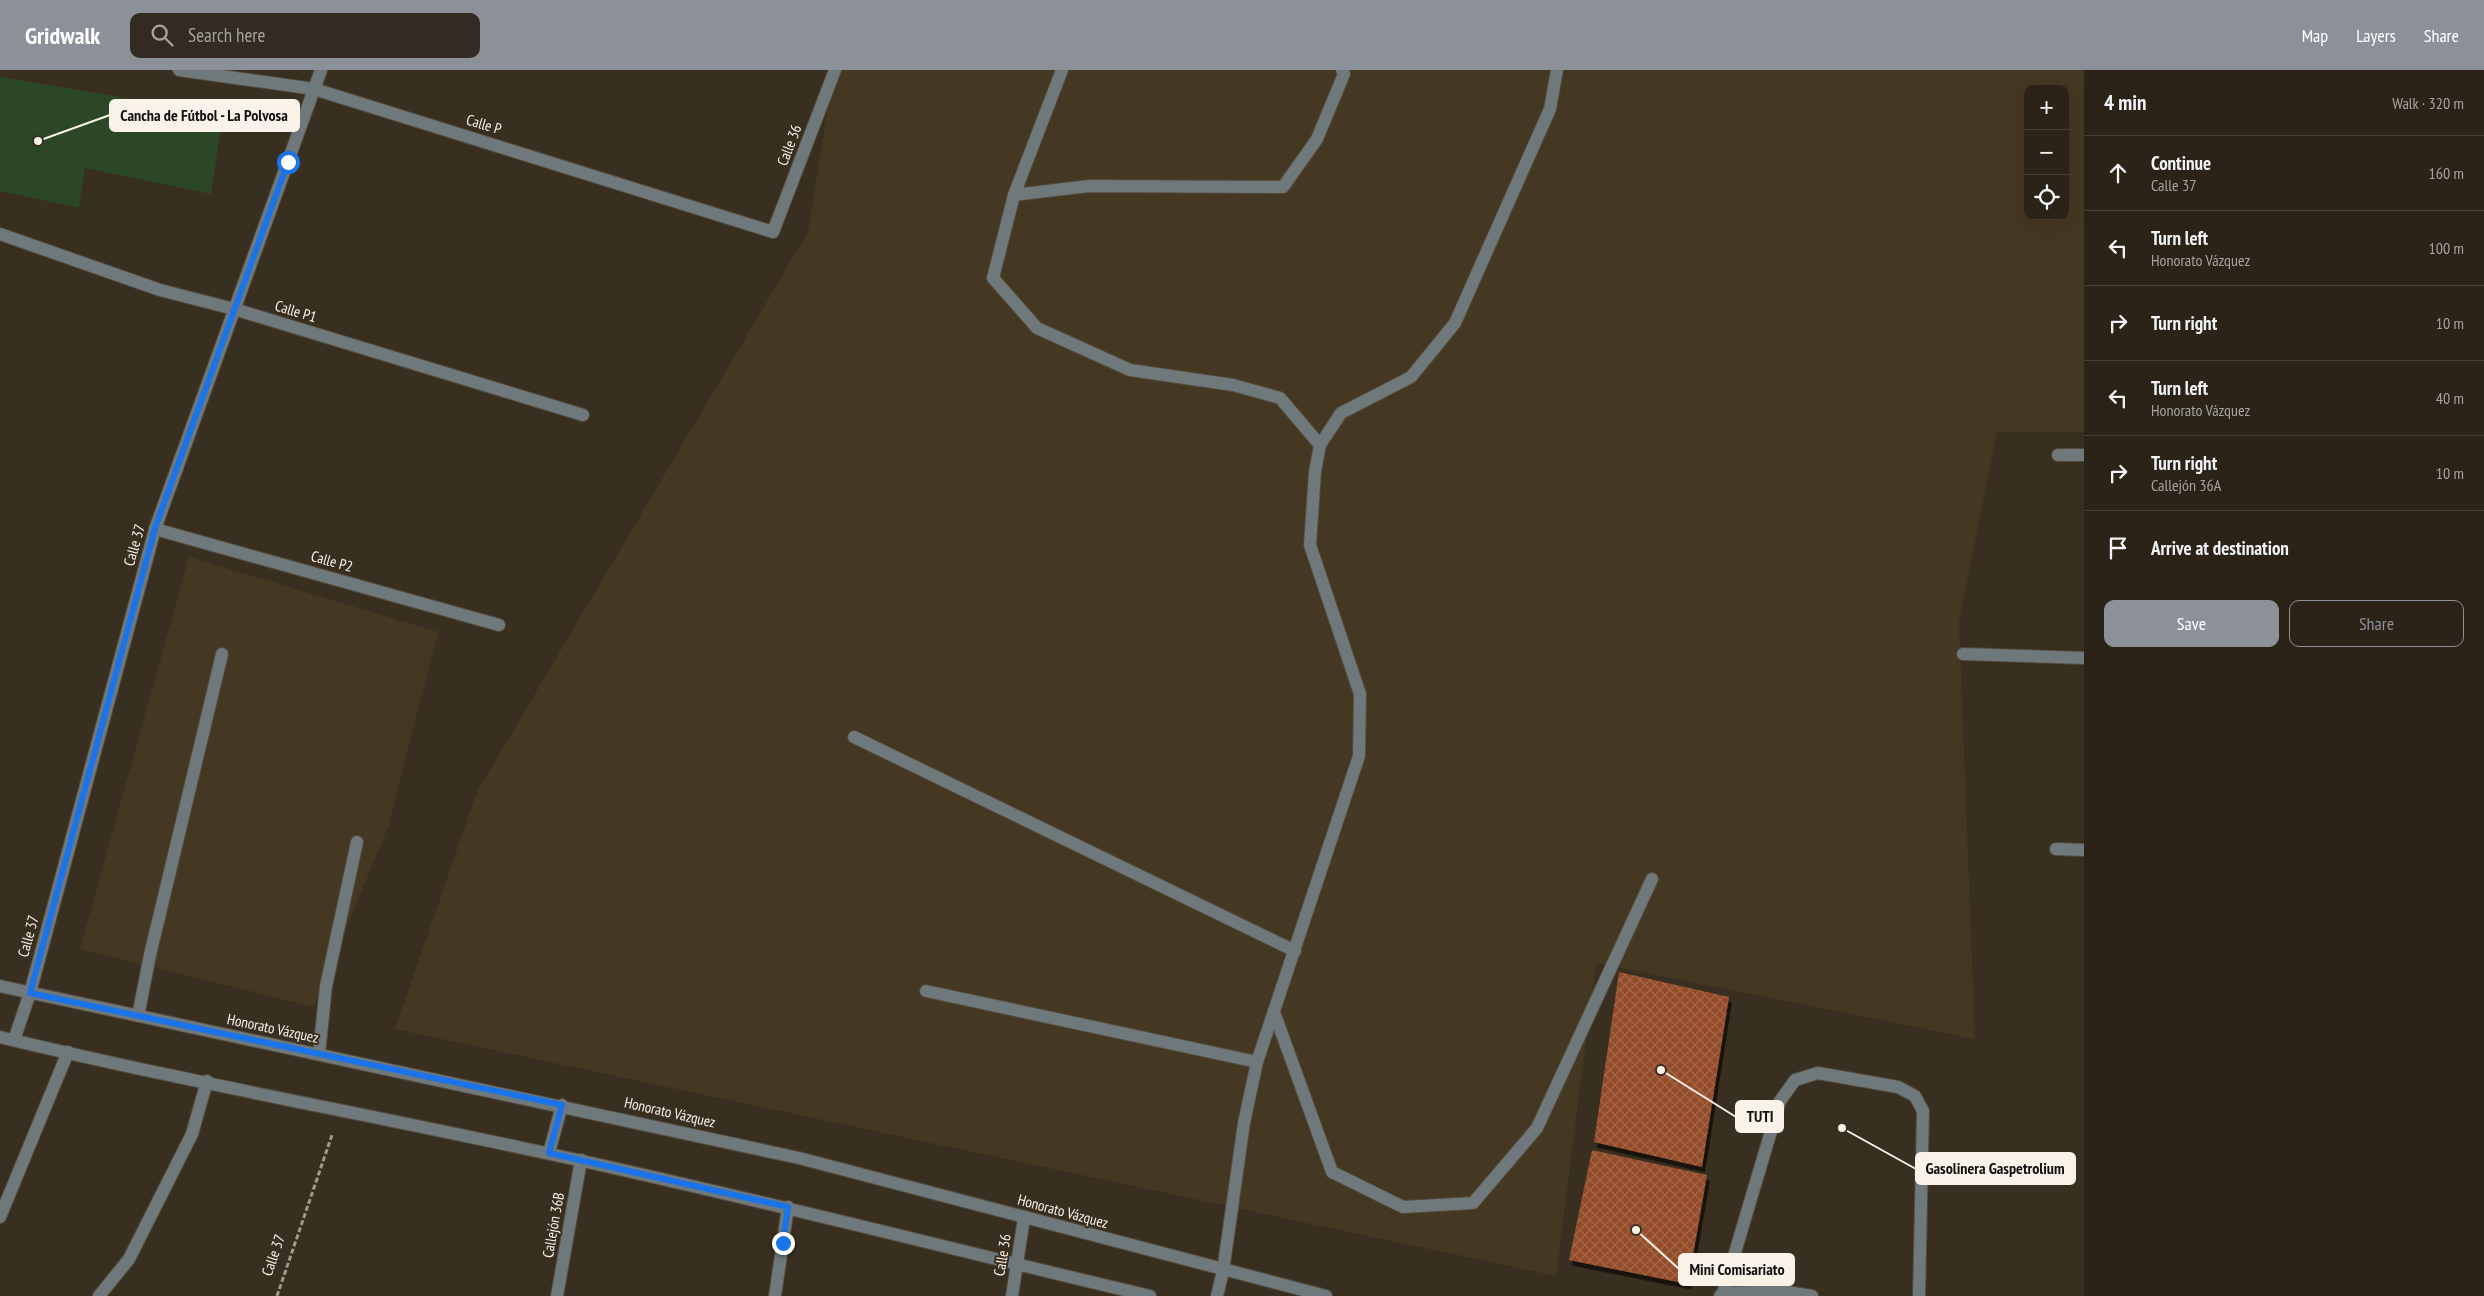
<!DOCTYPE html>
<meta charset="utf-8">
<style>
:root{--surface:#2b2318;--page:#332b21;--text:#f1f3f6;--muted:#a6a4a2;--line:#474037;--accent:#8c9099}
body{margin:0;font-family:"PT Sans Narrow",sans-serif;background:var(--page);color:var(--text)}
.controls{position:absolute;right:15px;top:15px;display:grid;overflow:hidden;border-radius:10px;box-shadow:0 5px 20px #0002}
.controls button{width:45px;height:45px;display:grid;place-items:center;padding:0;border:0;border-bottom:1px solid var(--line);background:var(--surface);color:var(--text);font:25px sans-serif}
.stop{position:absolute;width:15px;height:15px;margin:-11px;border:4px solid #1a73e8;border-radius:50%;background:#fff}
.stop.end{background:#1a73e8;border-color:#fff;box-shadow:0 1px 5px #0008}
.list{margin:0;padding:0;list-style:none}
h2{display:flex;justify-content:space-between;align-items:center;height:65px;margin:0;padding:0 20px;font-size:21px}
h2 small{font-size:16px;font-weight:400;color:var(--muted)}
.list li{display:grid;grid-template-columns:32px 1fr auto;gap:15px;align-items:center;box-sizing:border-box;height:75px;padding:0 20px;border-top:1px solid var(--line)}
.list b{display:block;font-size:19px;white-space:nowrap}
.list p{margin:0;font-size:16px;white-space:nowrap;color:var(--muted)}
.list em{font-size:16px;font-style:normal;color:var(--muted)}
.actions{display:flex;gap:10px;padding:15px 20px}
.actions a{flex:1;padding:11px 0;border:1px solid var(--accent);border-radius:10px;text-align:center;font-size:18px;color:var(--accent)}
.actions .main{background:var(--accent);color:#fff}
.icon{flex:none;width:28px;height:28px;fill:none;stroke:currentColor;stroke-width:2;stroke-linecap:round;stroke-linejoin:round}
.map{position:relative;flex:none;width:2084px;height:1226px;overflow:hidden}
header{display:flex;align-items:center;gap:30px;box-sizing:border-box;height:70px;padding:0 25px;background:var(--accent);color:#fff}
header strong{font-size:24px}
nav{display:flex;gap:28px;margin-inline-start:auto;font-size:18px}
.search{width:350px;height:45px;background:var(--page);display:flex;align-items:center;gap:12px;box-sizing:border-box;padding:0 18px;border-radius:10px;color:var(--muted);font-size:19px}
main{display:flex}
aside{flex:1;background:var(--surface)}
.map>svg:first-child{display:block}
.built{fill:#453822;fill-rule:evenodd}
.green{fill:#2b4725}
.building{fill:url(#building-cross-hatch);filter:url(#shadow)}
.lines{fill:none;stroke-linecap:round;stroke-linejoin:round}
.minor-casing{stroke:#544a3c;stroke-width:14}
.path{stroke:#a1998d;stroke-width:3;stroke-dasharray:5 2.5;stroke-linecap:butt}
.minor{stroke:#6f797c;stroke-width:12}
.route{stroke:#1a73e8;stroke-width:6}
.labels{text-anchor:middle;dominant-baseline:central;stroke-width:4;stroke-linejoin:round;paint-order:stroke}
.street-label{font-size:15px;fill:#f8f2e8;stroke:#392f20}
.leader{fill:none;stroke:#f8f2e8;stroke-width:2}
.callout-dot{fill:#f8f2e8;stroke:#392f20;stroke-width:2}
.callout{fill:#f8f2e8;stroke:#f8f2e8;stroke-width:2}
.callout-label{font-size:16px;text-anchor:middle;font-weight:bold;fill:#111}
</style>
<header>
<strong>Gridwalk</strong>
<div class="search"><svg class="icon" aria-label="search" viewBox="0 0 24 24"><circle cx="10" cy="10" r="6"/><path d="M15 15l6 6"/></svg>Search here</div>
<nav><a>Map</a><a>Layers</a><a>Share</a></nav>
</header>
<main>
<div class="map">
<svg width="2084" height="1226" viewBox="0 0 2084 1226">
<defs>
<pattern id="building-cross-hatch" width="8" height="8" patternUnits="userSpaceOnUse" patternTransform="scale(1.25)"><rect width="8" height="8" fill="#934c29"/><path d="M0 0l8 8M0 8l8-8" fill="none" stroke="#a36648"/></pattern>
<filter id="shadow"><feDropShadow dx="3" dy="5.5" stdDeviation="0" flood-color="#0009"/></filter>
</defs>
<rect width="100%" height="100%" fill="#392f20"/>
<g class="built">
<path d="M 834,0 L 2084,0 L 2084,362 L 1997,362 L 1959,552 L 1975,969 L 1596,893 L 1556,1206 L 395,959 L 477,722 L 808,162 ZM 2028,19 L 2065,19 L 2065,146 L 2028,146 Z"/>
<polygon points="189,487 438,562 388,757 314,937 80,879"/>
</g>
<polygon class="green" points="0,7 223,44 211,124 85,98 79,138 0,121"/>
<g class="building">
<polygon points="1619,902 1729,927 1702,1097 1594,1072"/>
<polygon points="1592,1080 1707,1105 1688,1214 1569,1190"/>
</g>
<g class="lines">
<defs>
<g id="minor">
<polyline points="179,0 314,19 773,162 835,0"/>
<polyline points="1062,0 1014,125 993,208 1037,258 1130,300 1233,315 1280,328 1320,375"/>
<polyline points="1014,125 1089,116 1283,117 1317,69 1344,4 1342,0"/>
<polyline points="0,164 160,220 234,239 583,345"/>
<polyline points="2058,385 2084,385"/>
<polyline points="155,459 499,555"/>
<polyline points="1963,584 2084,588"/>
<polyline points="854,667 1295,881"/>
<polyline points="2056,779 2084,780"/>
<polyline points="0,916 799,1088 1326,1226"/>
<polyline points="926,921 1257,992"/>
<polyline points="1274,942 1332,1102 1403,1137 1473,1133 1537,1058 1652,809"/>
<polyline points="138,946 150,885 222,584"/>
<path d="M 0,967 C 182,1011 367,1044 550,1084 C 751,1127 950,1179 1150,1226"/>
<polyline points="14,970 30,923 155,459 321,0"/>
<polyline points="319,984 326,916 357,772"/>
<polyline points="549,1083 562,1035"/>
<polyline points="0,1147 68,982"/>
<polyline points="1723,1223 1780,1031 1795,1010 1818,1003 1898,1017 1915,1026 1923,1041 1919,1226"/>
<polyline points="99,1226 129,1189 192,1064 207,1011"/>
<polyline points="557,1226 581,1090"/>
<polyline points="775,1226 788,1137"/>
<polyline points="1012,1226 1024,1148"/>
<polyline points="1217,1226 1223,1201 1244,1053 1257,992 1359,686 1360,624 1310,475 1315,402 1320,375 1341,343 1411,307 1455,253 1550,39 1557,0"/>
<polyline points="1720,1226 1723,1223 1781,1221 1812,1226"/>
</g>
</defs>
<use href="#minor" class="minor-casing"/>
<polyline class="path" points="277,1226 332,1065"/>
<use href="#minor" class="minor"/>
</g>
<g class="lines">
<polyline class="route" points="288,92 155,458 30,923 562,1035 549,1083 788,1137 783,1173"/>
</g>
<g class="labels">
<g class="street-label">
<text transform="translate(484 54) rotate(17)">Calle P</text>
<text transform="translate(789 75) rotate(-69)">Calle 36</text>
<text transform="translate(296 241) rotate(17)">Calle P1</text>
<text transform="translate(134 475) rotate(-74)">Calle 37</text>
<text transform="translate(332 491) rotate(16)">Calle P2</text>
<text transform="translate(28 866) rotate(-75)">Calle 37</text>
<text transform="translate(273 958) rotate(12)">Honorato Vázquez</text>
<text transform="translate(670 1042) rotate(13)">Honorato Vázquez</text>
<text transform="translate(1063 1141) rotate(15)">Honorato Vázquez</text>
<text transform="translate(553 1155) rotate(-80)">Callejón 36B</text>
<text transform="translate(273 1185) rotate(-71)">Calle 37</text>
<text transform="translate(1002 1185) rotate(-81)">Calle 36</text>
</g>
</g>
<path class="leader" d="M38 71L110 45M1661 1000L1736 1047M1842 1058L1916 1099M1636 1160L1679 1199"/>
<g class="callout-dot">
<circle cx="38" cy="71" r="5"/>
<circle cx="1661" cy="1000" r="5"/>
<circle cx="1842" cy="1058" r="5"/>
<circle cx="1636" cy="1160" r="5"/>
</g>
<g class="callout">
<rect x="110" y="30" width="189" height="31" rx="5"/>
<rect x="1736" y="1031" width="47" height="31" rx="5"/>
<rect x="1916" y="1083" width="159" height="31" rx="5"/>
<rect x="1679" y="1184" width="115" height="31" rx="5"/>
</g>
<g class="callout-label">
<text x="204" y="51">Cancha de Fútbol - La Polvosa</text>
<text x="1760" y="1052">TUTI</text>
<text x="1995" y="1104">Gasolinera Gaspetrolium</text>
<text x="1737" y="1205">Mini Comisariato</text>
</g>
</svg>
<div class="controls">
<button>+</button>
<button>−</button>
<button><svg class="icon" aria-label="locate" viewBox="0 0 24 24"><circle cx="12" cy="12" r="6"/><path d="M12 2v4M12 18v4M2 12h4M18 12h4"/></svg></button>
</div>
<div class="stop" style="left:288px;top:92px"></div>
<div class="stop end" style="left:783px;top:1173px"></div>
</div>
<aside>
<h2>4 min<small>Walk · 320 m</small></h2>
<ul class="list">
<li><svg class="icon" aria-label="ahead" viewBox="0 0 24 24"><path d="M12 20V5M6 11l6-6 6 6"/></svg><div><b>Continue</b><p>Calle 37</p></div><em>160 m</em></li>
<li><svg class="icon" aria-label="left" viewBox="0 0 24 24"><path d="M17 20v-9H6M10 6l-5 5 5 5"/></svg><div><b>Turn left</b><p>Honorato Vázquez</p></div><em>100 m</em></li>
<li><svg class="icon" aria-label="right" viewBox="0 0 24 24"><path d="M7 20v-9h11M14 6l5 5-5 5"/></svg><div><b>Turn right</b></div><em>10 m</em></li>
<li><svg class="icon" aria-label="left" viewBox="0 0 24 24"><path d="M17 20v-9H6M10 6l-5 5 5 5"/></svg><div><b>Turn left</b><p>Honorato Vázquez</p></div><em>40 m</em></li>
<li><svg class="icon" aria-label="right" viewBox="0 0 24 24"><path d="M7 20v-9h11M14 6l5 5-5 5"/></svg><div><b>Turn right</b><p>Callejón 36A</p></div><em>10 m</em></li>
<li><svg class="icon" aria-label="arrive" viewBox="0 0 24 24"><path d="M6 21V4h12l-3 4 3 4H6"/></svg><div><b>Arrive at destination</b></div></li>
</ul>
<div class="actions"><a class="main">Save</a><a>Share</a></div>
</aside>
</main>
